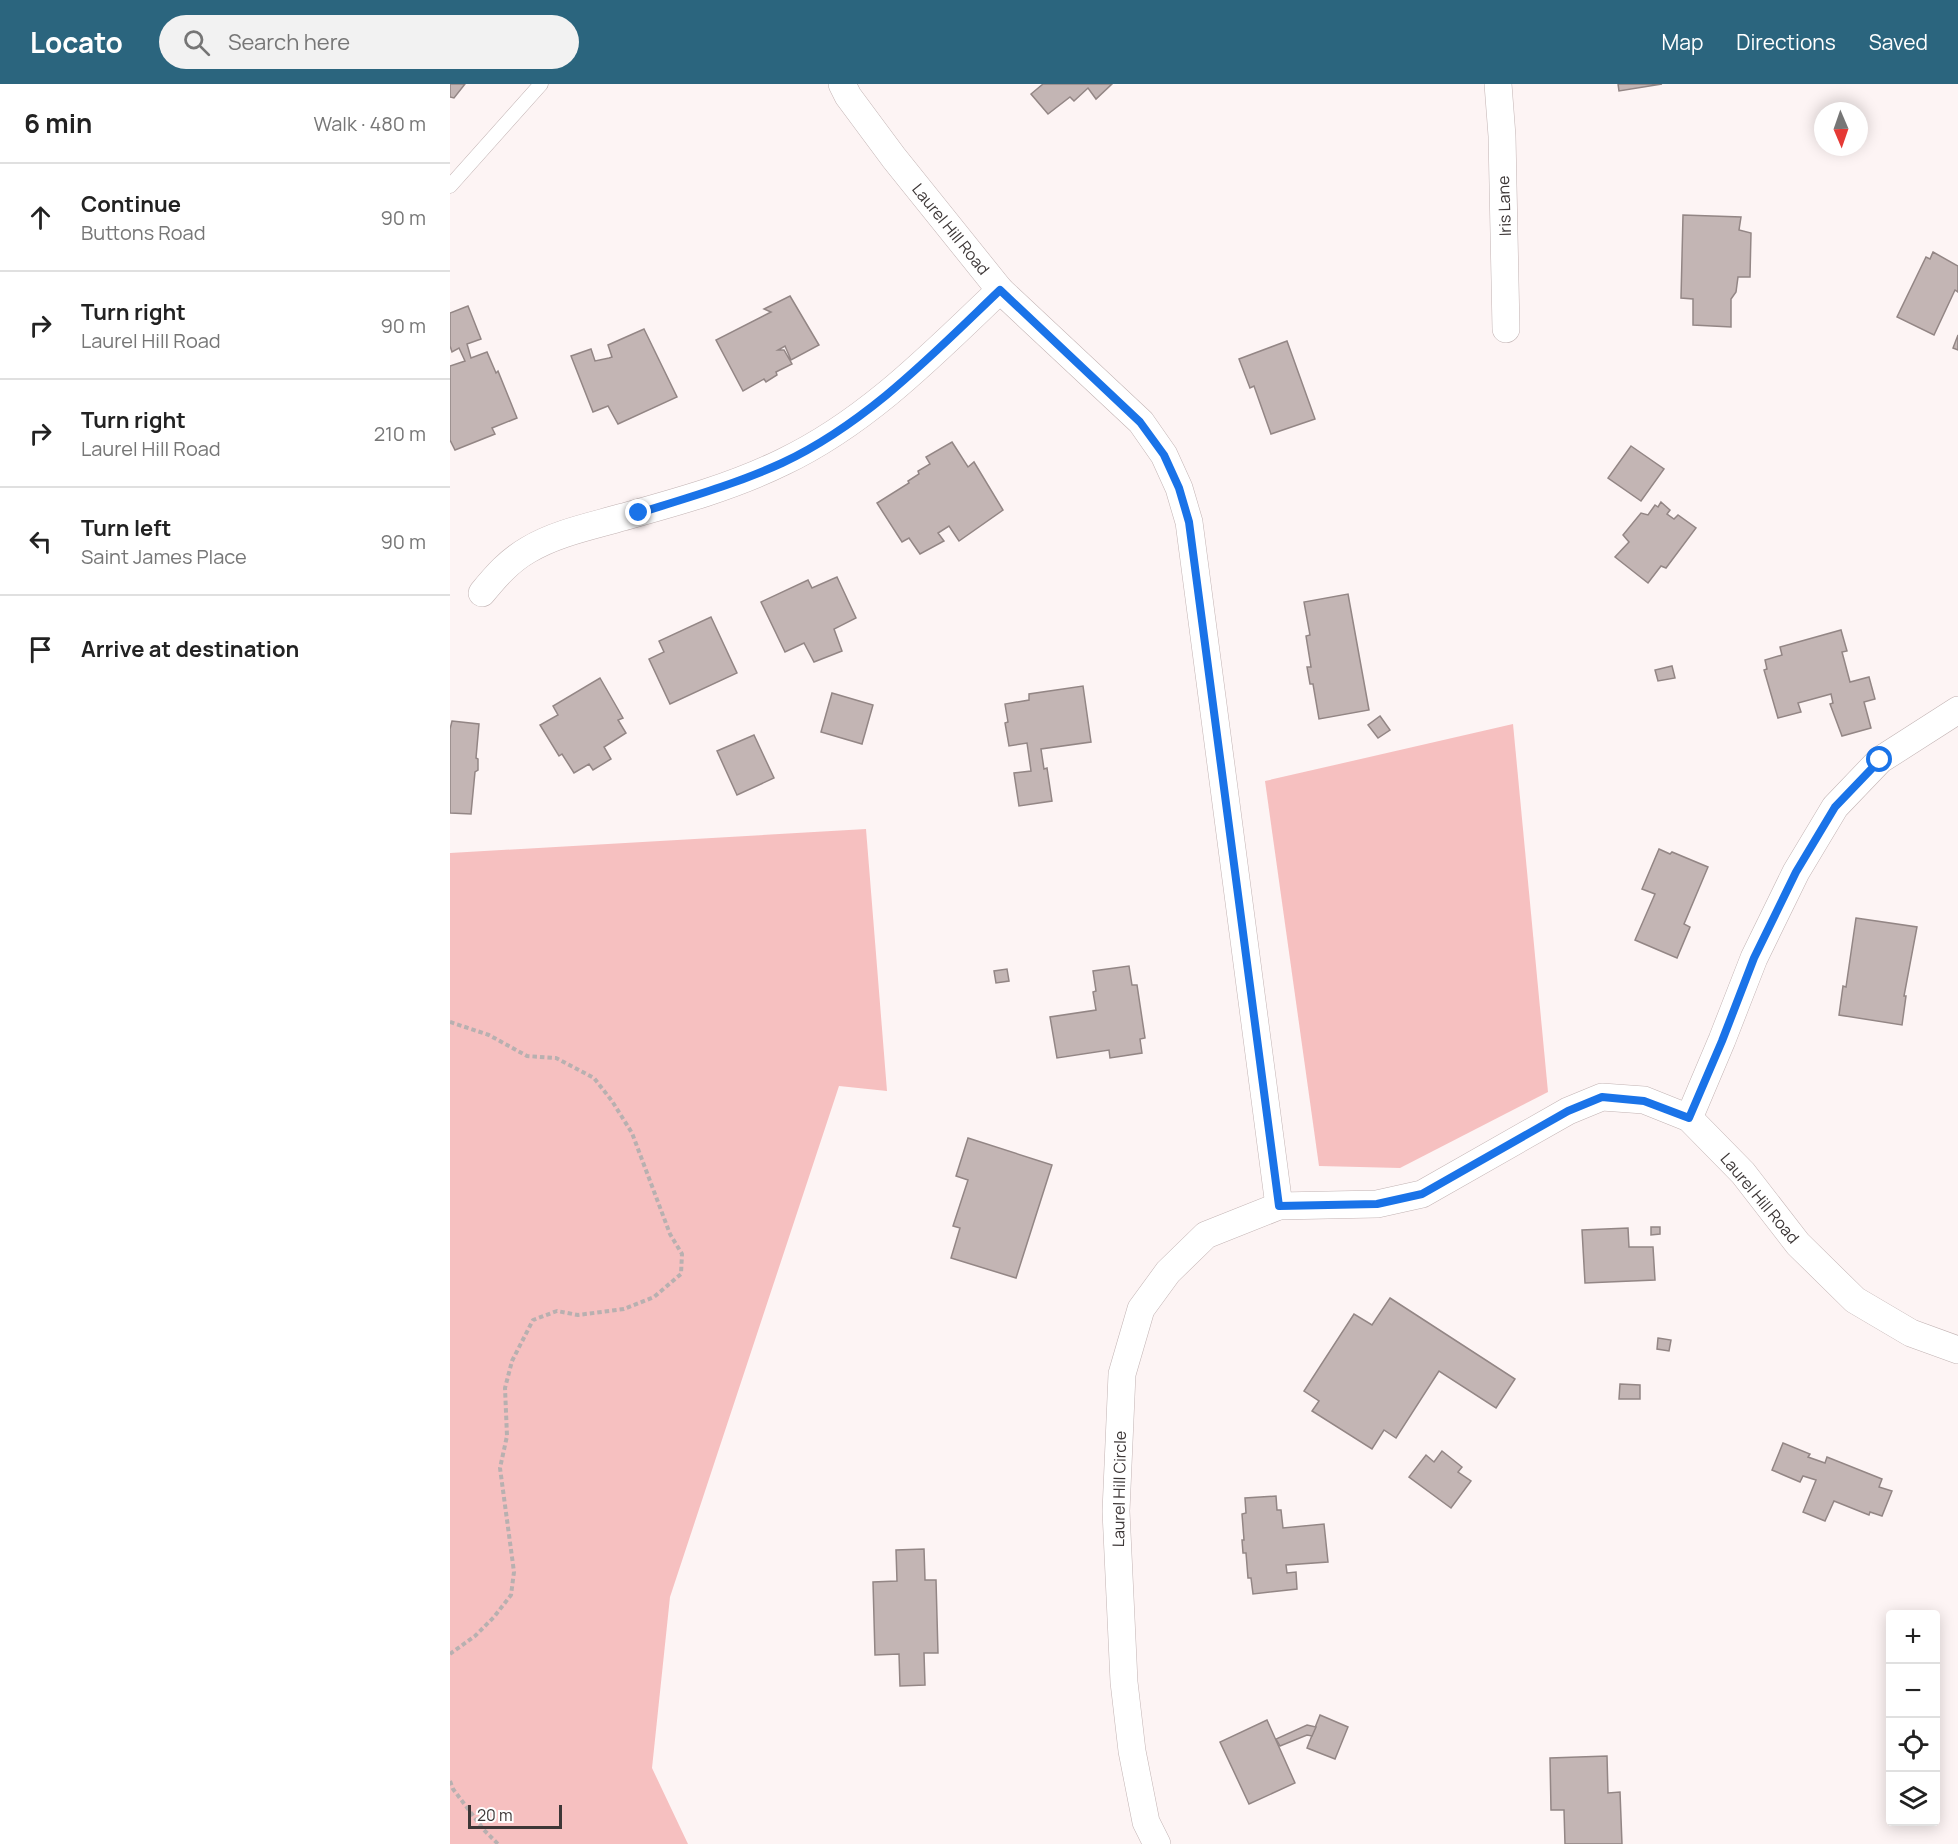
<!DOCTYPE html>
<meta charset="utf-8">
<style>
:root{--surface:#fff;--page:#f2f2f2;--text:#222;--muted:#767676;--line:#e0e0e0;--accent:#2b657e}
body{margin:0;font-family:Manrope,sans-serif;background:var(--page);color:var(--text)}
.controls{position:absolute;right:18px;bottom:18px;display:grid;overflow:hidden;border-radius:6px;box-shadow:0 3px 15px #0003}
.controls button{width:54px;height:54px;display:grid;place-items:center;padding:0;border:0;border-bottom:2px solid var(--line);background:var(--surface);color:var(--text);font:30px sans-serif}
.compass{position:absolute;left:1364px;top:18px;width:54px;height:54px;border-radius:50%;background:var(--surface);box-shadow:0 3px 15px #0003;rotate:178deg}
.scale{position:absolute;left:18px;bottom:15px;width:94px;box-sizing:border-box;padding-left:6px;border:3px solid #3d3737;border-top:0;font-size:16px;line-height:21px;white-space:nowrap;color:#3d3737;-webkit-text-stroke:4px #fff;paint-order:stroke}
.stop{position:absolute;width:18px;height:18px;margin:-14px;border:4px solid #1a73e8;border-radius:50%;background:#fff}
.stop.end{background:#1a73e8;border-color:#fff;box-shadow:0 2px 6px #0008}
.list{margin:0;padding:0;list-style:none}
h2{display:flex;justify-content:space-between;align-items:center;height:78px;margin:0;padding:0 24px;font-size:26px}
h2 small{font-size:20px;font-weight:400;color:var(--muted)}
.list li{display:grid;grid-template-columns:39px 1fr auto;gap:18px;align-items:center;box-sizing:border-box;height:108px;padding:0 24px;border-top:2px solid var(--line)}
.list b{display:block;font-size:22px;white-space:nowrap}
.list p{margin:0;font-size:20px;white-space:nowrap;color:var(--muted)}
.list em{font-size:20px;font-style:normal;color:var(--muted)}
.icon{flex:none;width:33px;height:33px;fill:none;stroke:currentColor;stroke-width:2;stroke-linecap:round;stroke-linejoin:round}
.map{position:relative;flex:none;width:1508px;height:1760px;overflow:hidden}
header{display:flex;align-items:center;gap:36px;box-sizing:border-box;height:84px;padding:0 30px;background:var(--accent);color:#fff}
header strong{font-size:28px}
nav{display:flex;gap:33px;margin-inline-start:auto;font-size:21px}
.search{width:420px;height:54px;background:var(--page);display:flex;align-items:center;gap:15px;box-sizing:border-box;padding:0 21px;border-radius:33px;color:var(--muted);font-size:22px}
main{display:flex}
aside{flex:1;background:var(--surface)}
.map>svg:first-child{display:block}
.green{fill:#f6c0c0}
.building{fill:#c3b5b4;stroke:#938685;stroke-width:1.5}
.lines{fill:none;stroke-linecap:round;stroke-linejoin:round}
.lane-casing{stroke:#c2b3b3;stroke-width:15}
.street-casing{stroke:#c2b3b3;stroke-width:28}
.path{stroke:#b8b0b0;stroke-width:4;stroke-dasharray:4.5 3;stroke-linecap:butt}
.lane{stroke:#fff;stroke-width:14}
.street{stroke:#fff;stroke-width:27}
.route{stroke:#1a73e8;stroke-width:8}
.labels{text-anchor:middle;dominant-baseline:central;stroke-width:5;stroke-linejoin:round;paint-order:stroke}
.street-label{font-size:16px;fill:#3d3737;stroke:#fff}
</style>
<header>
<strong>Locato</strong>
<div class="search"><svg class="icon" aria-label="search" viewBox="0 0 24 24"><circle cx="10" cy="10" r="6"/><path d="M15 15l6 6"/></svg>Search here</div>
<nav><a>Map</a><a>Directions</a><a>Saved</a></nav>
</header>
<main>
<aside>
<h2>6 min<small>Walk · 480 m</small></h2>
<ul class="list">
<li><svg class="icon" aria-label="ahead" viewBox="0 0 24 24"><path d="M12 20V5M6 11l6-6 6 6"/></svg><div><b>Continue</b><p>Buttons Road</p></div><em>90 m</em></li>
<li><svg class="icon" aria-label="right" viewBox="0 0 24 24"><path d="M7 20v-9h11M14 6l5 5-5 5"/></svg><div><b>Turn right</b><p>Laurel Hill Road</p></div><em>90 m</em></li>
<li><svg class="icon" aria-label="right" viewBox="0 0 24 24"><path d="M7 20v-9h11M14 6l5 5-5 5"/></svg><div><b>Turn right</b><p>Laurel Hill Road</p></div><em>210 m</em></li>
<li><svg class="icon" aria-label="left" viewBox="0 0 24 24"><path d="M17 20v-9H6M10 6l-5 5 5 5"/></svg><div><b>Turn left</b><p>Saint James Place</p></div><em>90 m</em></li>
<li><svg class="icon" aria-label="arrive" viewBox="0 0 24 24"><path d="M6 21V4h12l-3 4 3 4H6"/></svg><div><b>Arrive at destination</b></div></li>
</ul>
</aside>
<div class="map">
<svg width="1508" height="1760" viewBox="0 0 1508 1760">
<rect width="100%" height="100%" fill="#fdf4f4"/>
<g class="green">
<polygon points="1063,640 1098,1008 950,1084 869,1082 815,697"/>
<polygon points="416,745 437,1007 389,1002 220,1513 202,1684 238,1760 0,1760 0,769"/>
</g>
<g class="building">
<polygon points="0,0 15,0 4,14 0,13"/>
<polygon points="593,0 662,0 646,15 638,4 624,17 620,13 598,30 581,10"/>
<polygon points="1168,0 1212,0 1169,7"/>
<polygon points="1233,131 1291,133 1289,146 1301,149 1300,193 1288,193 1286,208 1281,215 1281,243 1243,241 1243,215 1231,214"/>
<polygon points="1483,168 1508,182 1508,208 1505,206 1484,251 1447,233 1476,173 1480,175"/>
<polygon points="340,212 369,261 341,276 335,262 328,266 334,266 342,280 326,288 327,291 316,298 314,295 293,307 266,256 321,228 314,225"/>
<polygon points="18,222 31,255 17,260 21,274 37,268 46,289 48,287 67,334 42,344 45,350 5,366 0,356 0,282 15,277 9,264 2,268 0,262 0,229"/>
<polygon points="194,245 227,313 168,340 158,322 143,328 121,272 141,265 145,277 159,274 162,273 158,261"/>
<polygon points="1508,251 1508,266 1503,264"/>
<polygon points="837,257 865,335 821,350 804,302 800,304 789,275"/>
<polygon points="502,358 518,383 524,378 553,426 509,457 499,442 488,449 494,457 470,470 459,454 452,458 427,419 459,399 458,397 469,390 468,387 480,380 476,373"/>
<polygon points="1181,362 1214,385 1191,417 1158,394"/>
<polygon points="1211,418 1220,426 1217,430 1224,435 1228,431 1246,444 1216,484 1211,482 1198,499 1165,473 1179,458 1173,451 1191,429 1198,431 1205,421 1208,423"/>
<polygon points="387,493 406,534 384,545 392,567 364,578 354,559 335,568 311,518 358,496 362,504"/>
<polygon points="898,510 919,626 869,635 863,600 860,600 857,583 861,583 856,552 860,551 854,518"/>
<polygon points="261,533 287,589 220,620 199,575 214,568 209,557"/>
<polygon points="1391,546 1397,567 1392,568 1400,598 1419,593 1425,615 1414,618 1421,644 1392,652 1380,620 1383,619 1381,610 1348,619 1351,628 1328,634 1314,586 1317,585 1315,576 1332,571 1330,563"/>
<polygon points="1222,582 1225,594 1208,597 1205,586"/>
<polygon points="150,594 173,634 168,636 176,649 154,663 161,675 143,686 139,680 124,689 112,670 109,672 90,641 108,631 103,622"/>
<polygon points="633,602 641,658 591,665 594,685 597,684 602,717 569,722 564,689 581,687 577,659 559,662 555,639 558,638 555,620 579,616 579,610"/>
<polygon points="382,609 423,621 412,660 371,648"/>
<polygon points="930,632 940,646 928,654 918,641"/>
<polygon points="2,637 29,640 26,674 28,675 28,686 25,688 21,730 0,729 0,645"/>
<polygon points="304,651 324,694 287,711 267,667"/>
<polygon points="1209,765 1220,770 1222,768 1258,783 1234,840 1240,843 1227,874 1185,856 1205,810 1192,805"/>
<polygon points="1406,834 1467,843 1454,912 1456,912 1452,941 1389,931 1393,902 1396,903"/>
<polygon points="679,882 682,901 687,901 695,954 690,955 692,969 660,974 659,966 607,974 600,933 646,926 643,908 646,907 643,887"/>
<polygon points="557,885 559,897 546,899 544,887"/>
<polygon points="518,1054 602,1081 566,1194 501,1174 510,1144 503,1142 518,1096 506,1092"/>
<polygon points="1201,1143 1210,1143 1210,1150 1201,1151"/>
<polygon points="1178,1144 1179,1163 1203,1163 1205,1196 1135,1199 1132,1146"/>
<polygon points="940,1214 1065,1295 1046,1324 989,1287 946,1354 934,1346 922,1365 862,1327 869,1317 854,1307 904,1230 922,1241"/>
<polygon points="1208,1254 1221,1256 1219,1267 1207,1265"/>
<polygon points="1170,1300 1190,1301 1190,1315 1169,1315"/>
<polygon points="1333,1359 1360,1370 1358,1373 1375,1379 1377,1373 1432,1395 1429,1403 1442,1407 1432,1432 1420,1428 1419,1431 1384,1417 1375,1437 1353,1428 1366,1396 1353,1392 1350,1398 1322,1386"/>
<polygon points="992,1367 1012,1383 1008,1388 1021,1397 1001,1424 959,1393 976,1371 984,1378"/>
<polygon points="826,1412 827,1426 831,1426 833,1444 874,1440 878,1478 836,1481 837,1489 846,1488 847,1505 803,1510 801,1494 798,1494 796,1469 793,1469 792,1456 794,1456 792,1430 796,1429 795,1414"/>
<polygon points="474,1465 475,1496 486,1496 488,1569 474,1569 475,1601 450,1602 449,1570 425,1571 423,1498 447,1497 446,1466"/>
<polygon points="870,1631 898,1643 885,1675 857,1664"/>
<polygon points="817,1636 845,1699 799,1720 770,1658"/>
<polygon points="857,1641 866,1643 862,1652 857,1651 830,1662 826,1655"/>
<polygon points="1157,1672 1158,1709 1170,1708 1172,1760 1115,1760 1114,1726 1101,1726 1100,1674"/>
</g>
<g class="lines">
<defs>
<polyline id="lane" points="0,102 91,0"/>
<g id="street">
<polyline points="392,0 398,12 444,74 550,206 691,338 714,371 729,404 739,438 829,1122"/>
<polyline points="1048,0 1052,52 1056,245"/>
<path d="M 32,509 C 46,492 59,477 78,466 C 106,449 142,442 173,433 C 227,418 282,403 333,378 C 417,338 483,270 550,206"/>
<polyline points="1239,1034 1272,956 1304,874 1346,788 1385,723 1430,676 1508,626"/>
<polyline points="707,1760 696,1738 682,1667 674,1598 666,1427 672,1290 691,1225 718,1188 756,1151 829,1122 927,1120 972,1110 1118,1027 1152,1013 1194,1016 1239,1034 1293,1089 1348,1160 1405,1216 1461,1249 1508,1266"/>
</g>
</defs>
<use href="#lane" class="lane-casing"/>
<use href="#street" class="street-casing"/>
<g class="path">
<polyline points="0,938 39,951 77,972 106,974 144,994 162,1017 182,1049 220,1150 232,1170 231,1190 204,1213 174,1225 128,1231 107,1227 83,1236 62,1277 55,1304 57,1352 50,1384 64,1488 61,1511 44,1533 25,1552 0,1570"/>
<polyline points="0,1697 3,1705 34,1746 48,1760"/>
</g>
<use href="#lane" class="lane"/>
<use href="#street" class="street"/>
</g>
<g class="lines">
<path class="route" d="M 189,429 C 237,414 286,400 332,379 C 417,339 483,270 550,206 L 690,338 L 714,371 L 729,404 L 739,438 L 829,1122 L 927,1120 L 972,1110 L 1118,1027 L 1152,1013 L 1194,1017 L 1239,1034 L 1272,957 L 1304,874 L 1346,788 L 1385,723 L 1430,676"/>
</g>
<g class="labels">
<g class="street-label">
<text transform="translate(1054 122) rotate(-92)">Iris Lane</text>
<text transform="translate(501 145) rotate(51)">Laurel Hill Road</text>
<text transform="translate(1310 1114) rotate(50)">Laurel Hill Road</text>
<text transform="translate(669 1405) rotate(-89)">Laurel Hill Circle</text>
</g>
</g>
</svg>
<div class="controls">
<button>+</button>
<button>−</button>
<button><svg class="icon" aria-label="locate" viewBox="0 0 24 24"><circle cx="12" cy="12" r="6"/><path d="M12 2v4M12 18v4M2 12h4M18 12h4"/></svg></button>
<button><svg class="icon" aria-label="layers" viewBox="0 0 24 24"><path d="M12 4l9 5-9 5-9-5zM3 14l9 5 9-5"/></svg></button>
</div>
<svg class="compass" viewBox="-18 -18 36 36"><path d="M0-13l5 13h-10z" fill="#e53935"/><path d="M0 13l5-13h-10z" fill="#767676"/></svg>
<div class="scale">20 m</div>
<div class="stop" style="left:1430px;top:676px"></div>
<div class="stop end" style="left:189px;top:429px"></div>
</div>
</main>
